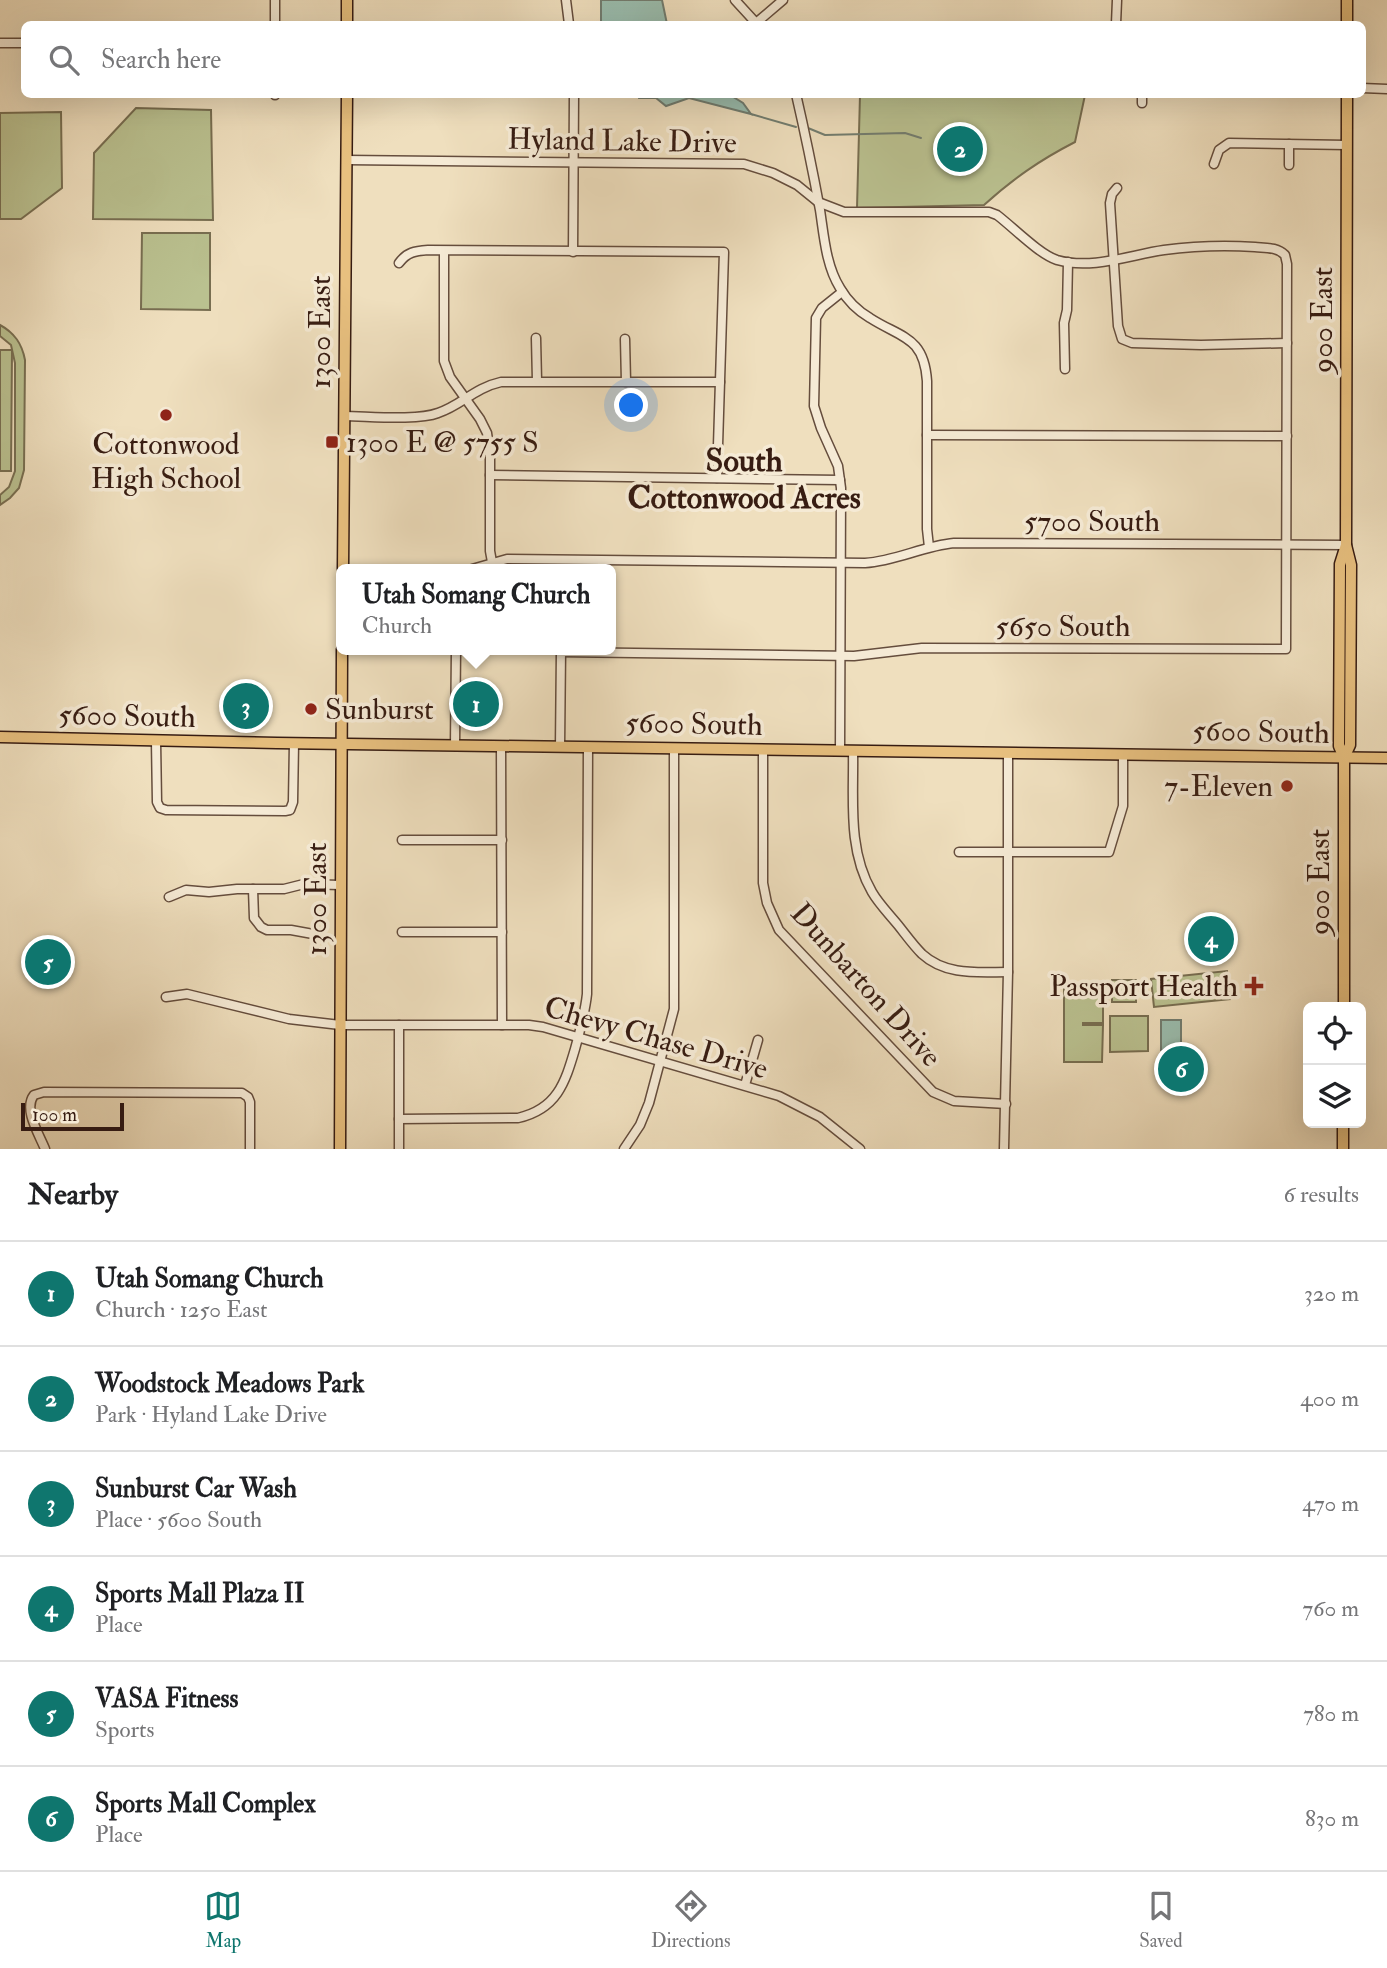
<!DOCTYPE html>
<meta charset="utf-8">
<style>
:root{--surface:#fff;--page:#f6f6f6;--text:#202124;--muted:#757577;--line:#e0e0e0;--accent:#0f766e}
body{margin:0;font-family:"IM FELL Double Pica",serif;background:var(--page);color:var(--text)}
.controls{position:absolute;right:21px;bottom:21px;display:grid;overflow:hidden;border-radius:10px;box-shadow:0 7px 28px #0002}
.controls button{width:63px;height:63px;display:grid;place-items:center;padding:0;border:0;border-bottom:2px solid var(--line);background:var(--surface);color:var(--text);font:35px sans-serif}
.scale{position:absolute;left:21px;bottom:18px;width:103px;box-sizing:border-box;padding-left:7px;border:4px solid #371c12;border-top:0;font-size:19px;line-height:24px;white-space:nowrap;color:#371c12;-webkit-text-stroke:5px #f5ead5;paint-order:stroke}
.you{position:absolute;left:632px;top:406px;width:24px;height:24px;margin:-18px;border:5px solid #fff;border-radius:50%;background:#1a73e8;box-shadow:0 0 0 10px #1a73e833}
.badge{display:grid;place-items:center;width:46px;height:46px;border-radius:50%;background:var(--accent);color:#fff;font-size:23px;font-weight:700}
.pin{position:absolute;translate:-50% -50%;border:4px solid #fff;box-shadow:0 2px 7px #0006}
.popup{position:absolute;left:336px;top:564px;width:280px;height:91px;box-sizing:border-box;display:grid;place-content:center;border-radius:10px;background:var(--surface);filter:drop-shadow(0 2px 5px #0005);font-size:23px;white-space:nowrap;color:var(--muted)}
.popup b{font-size:26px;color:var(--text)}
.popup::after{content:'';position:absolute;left:50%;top:100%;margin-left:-14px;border:14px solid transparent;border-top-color:var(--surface)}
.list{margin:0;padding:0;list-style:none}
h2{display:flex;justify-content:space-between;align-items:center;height:91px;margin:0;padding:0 28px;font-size:30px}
h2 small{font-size:23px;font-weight:400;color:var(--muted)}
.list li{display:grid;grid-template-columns:46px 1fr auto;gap:21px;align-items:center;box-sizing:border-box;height:105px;padding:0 28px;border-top:2px solid var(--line)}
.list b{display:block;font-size:26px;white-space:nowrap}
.list p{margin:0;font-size:23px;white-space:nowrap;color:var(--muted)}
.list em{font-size:23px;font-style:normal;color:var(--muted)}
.icon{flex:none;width:38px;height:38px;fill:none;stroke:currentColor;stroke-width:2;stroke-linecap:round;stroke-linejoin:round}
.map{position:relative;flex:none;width:1387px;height:1149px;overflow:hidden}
.search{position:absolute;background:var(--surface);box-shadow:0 7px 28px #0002;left:21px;right:21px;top:21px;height:77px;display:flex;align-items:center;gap:18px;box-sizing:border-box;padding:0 24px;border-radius:10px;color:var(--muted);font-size:26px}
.sheet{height:721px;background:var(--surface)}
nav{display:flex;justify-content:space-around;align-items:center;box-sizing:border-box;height:98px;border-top:2px solid var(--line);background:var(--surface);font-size:19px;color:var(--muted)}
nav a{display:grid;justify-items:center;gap:4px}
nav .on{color:var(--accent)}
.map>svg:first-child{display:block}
.green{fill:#bac190;stroke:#786e51;stroke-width:2}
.water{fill:#9abdae;stroke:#727d70;stroke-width:2}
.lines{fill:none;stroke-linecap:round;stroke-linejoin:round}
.stream{stroke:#727d70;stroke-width:2}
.minor-casing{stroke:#654d3d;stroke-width:11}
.major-casing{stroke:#371c12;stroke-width:13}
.minor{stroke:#f5ead5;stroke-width:8}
.major{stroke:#e8c07f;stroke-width:10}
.poi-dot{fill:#8f2418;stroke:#f5ead5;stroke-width:2.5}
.labels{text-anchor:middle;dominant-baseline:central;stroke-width:7;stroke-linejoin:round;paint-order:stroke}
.street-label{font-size:30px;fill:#371c12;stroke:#f5ead5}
.poi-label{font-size:30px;fill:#371c12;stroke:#f5ead5;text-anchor:start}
.neighbourhood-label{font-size:32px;font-weight:bold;fill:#371c12;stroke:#f5ead5}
</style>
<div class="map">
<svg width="1387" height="1149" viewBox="0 0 1387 1149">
<rect width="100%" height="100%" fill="#efdfbe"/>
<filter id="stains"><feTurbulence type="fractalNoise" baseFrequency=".00286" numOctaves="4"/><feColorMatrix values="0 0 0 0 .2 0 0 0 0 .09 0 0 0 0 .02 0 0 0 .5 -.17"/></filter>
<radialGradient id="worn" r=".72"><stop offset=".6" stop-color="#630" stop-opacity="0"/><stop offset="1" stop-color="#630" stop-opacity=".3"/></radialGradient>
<g class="green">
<path d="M 860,95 L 860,94 L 1085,95 L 1075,142 C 1040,160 1014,178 984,205 L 857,208 Z"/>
<polygon points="136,108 211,110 213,220 93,219 94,153"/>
<polygon points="61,112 62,188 21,219 0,219 0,113"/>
<polygon points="142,233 210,233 210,310 141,309"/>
<path d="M 0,325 C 15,333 22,344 25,360 L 24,470 L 19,488 L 10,498 L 0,505 L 0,495 L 9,487 L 15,471 L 15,363 L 11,345 L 0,336 Z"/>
<polygon points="0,350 12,350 11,471 0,471"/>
<polygon points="1227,971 1230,999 1154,1007 1151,979"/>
<rect x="1112" y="980" width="24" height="22"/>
<polygon points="1064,986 1103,986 1103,1023 1083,1023 1083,1025 1103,1025 1102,1062 1064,1062"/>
<polygon points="1110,1016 1148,1016 1148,1051 1110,1052"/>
</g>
<g class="water">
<polygon points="601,0 662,0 667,24 601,24"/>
<polygon points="638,95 730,95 743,103 751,114 689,98 666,106 656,98 639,98"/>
<rect x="1161" y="1020" width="20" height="30"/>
</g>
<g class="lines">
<g class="stream">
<polyline points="751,114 796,127"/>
<polyline points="808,128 825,135 905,133 921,138"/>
</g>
<defs>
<g id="minor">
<polyline points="275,0 275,24"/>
<polyline points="566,0 569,24"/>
<polyline points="735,0 757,24"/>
<polyline points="756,23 783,0"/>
<polyline points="1116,24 1117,0"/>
<polyline points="0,43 24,43"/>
<polyline points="1362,88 1387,89"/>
<polyline points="275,94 275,95"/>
<path d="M 796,94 C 805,133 813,172 820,210 C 824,236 826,266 840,288 C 847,300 858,311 870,318 C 901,338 924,336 927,381 L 927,529 L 929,547"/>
<polyline points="1142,94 1142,103"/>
<polyline points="1289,144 1289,165"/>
<path d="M 346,160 L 744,164 L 773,173 L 797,185 L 818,202 L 844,212 L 989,212 L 997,215 C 1014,228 1039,254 1057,260 C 1092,270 1130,255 1164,250 C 1194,246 1224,245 1255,247 C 1266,248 1277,247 1285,255 L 1287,264 L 1286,649 L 922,648 L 854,656 L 561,652"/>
<polyline points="1214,164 1219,150 1229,143 1347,145"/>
<polyline points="1117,188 1112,194 1110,203 1118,326 1122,339 1132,343 1201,345 1287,343"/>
<polyline points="444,251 444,361 450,377 480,419 487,433 490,454 490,551 492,562"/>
<polyline points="573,252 574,94"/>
<path d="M 399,263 C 407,252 415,251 428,250 L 724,252 L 717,478"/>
<polyline points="536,338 537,381"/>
<polyline points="625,339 626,382"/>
<polyline points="1065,369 1064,323 1067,310 1068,262"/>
<path d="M 344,416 C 367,416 417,421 438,413 C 462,405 474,388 501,382 L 720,382"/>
<polyline points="927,435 1287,436"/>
<polyline points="490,475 840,480"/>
<path d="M 472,569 L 507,559 L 865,563 C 896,561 923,546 954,543 L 1346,545"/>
<polyline points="156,741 157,802 160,808 166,810 285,811 290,810 293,802 294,743"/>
<polyline points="455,745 456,650"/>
<polyline points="501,746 502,1025"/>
<polyline points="560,747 561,650"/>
<polyline points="763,749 763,883 767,903 779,930 933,1092 954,1101 1006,1104"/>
<polyline points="840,750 841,488 838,466 821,428 814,406 816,318 822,308 842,292"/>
<path d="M 853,751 C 854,798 847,849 872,892 C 879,904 889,914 898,925 C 906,935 913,945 922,954 C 946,976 978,972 1008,972"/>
<polyline points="402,840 502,840"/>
<polyline points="959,852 1109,852 1123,806 1123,755"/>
<polyline points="253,889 254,918 261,927 267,930 291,930 313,934"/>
<polyline points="169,897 186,890 209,892 237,889 284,889 304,884 340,885"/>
<polyline points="402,932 502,932"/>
<polyline points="166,997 187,994 289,1019 340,1025 529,1025 543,1027 779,1096 820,1117 860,1149"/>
<polyline points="745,1085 758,1040"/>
<path d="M 399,1119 L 518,1118 C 557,1109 565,1083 575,1049 C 580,1031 585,1013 587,994 L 588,747"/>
<path d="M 45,1149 C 39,1134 23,1109 34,1095 L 44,1092 L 242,1093 L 248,1097 L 250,1102 L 250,1149"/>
<polyline points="399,1149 399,1025"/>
<polyline points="624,1149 640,1125 649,1103 674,1009 674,748"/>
<polyline points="1004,1149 1008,972 1008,753"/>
</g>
<g id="major">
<polyline points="1347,0 1347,24"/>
<polyline points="347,24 347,0"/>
<polyline points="343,569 347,94"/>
<polyline points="0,737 277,743 1387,758"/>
<polyline points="1344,758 1350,745 1351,565 1346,545 1347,94"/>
<polyline points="1344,1007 1344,758 1339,746 1340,564 1346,545"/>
<polyline points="340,1149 342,650"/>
<polyline points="1343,1149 1343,1123"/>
</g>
</defs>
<use href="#minor" class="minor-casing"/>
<use href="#major" class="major-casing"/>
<use href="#minor" class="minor"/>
<use href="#major" class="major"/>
</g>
<g class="poi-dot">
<circle cx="166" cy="415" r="7"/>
<rect x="325" y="435" width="14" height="14" rx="3.5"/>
<circle cx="311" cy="709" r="7"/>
<circle cx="1287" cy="786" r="7"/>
<path d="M1250.5 975.5h7v7h7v7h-7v7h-7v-7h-7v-7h7z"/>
</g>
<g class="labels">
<g class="street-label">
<text transform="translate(622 141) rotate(1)">Hyland Lake Drive</text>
<text transform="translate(1322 320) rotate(-90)">900 East</text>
<text transform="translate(320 332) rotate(-90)">1300 East</text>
<text x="1092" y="521">5700 South</text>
<text x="1063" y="626">5650 South</text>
<text transform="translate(127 716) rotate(1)">5600 South</text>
<text transform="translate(694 724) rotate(1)">5600 South</text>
<text transform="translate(1261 732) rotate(1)">5600 South</text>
<text transform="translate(1319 882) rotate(-90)">900 East</text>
<text transform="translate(316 899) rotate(-90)">1300 East</text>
<text transform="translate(866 985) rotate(48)">Dunbarton Drive</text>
<text transform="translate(656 1038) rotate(16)">Chevy Chase Drive</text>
</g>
<g class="poi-label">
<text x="346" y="442">1300 E @ 5755 S</text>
<text x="166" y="444" text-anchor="middle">Cottonwood<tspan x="166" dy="34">High School</tspan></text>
<text x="325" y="709">Sunburst</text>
<text x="1273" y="786" text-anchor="end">7-Eleven</text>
<text x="1238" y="986" text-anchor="end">Passport Health</text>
</g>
<g class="neighbourhood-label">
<text x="744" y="461">South<tspan x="744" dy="37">Cottonwood Acres</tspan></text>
</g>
</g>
<rect width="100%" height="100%" filter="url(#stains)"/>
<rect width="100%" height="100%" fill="url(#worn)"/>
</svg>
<div class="controls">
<button><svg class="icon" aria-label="locate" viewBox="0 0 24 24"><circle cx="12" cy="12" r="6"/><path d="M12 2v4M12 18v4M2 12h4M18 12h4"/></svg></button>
<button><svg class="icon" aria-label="layers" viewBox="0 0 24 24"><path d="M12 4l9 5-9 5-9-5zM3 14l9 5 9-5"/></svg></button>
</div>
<div class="scale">100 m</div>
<div class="you"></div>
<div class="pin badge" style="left:476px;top:704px">1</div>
<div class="popup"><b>Utah Somang Church</b>Church</div>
<div class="pin badge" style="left:960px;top:149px">2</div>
<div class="pin badge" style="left:246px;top:706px">3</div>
<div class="pin badge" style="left:1211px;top:939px">4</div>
<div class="pin badge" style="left:48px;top:962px">5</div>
<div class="pin badge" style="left:1181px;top:1069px">6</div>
<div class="search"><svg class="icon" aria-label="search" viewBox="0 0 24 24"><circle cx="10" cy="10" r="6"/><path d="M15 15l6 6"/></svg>Search here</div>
</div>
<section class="sheet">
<h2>Nearby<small>6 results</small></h2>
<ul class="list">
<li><span class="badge">1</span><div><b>Utah Somang Church</b><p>Church · 1250 East</p></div><em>320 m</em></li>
<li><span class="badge">2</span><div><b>Woodstock Meadows Park</b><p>Park · Hyland Lake Drive</p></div><em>400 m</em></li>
<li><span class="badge">3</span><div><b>Sunburst Car Wash</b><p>Place · 5600 South</p></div><em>470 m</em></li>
<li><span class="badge">4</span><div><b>Sports Mall Plaza II</b><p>Place</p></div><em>760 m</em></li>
<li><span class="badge">5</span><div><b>VASA Fitness</b><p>Sports</p></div><em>780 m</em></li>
<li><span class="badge">6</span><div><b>Sports Mall Complex</b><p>Place</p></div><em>830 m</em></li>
</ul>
</section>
<nav>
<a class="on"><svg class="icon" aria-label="map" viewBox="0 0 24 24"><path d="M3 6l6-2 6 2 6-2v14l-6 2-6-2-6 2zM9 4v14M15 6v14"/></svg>Map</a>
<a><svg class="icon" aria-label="directions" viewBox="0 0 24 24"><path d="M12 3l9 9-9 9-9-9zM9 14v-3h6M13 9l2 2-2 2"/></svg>Directions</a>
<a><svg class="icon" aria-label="saved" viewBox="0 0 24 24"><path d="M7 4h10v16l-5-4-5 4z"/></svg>Saved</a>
</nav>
